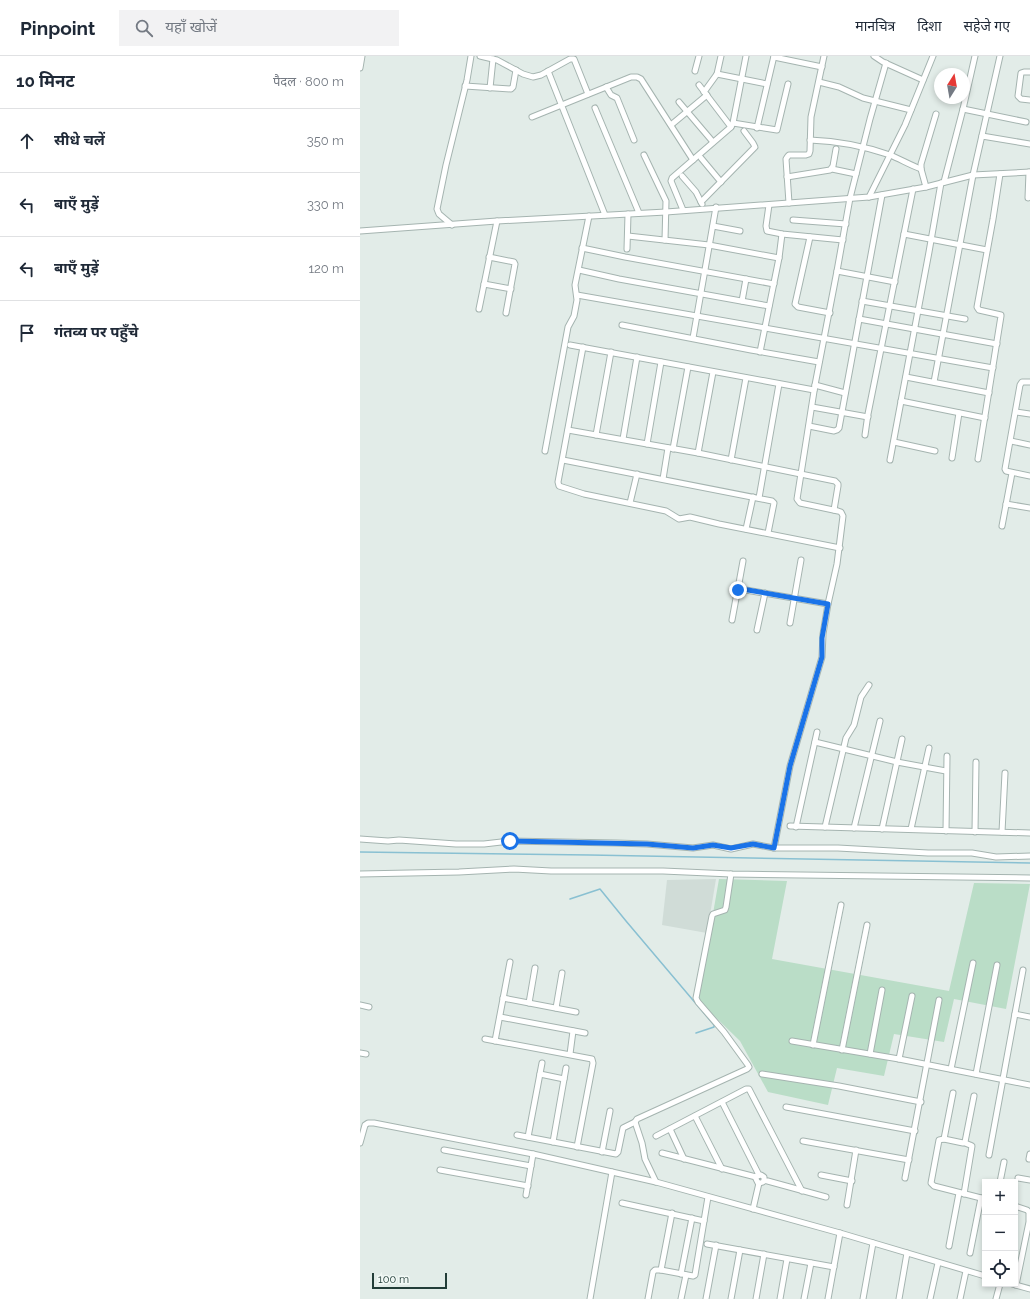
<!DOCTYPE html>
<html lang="hi">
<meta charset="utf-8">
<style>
:root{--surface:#fff;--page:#f2f2f3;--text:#1f2937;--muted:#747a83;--line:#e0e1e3}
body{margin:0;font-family:Raleway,"Noto Sans Devanagari",sans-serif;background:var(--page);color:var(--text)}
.controls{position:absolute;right:12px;bottom:12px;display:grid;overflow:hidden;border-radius:0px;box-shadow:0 2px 6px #0003}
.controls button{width:36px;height:36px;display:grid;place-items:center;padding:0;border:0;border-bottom:1px solid var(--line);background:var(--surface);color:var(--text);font:20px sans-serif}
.compass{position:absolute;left:574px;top:12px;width:36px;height:36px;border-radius:50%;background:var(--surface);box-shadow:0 2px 6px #0003;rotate:11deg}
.scale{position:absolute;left:12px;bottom:10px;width:75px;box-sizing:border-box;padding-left:4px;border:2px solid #223d38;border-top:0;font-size:11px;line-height:14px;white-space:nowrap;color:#223d38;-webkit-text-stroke:3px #f2f9f6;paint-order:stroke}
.stop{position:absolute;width:12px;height:12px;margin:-9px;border:3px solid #1a73e8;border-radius:50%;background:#fff}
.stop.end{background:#1a73e8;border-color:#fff;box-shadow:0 1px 4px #0008}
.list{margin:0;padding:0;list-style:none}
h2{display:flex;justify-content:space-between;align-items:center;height:52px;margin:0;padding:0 16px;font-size:17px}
h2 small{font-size:13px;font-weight:400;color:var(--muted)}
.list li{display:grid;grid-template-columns:26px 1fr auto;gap:12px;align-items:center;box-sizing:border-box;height:64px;padding:0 16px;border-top:1px solid var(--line)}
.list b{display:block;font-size:15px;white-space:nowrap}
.list em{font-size:13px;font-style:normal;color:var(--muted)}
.icon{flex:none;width:22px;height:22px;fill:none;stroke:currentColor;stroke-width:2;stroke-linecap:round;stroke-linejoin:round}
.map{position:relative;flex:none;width:670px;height:1243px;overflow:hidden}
header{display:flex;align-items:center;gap:24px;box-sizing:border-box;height:56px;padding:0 20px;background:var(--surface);border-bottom:1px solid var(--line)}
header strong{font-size:19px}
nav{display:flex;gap:22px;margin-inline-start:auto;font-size:14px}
.search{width:280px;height:36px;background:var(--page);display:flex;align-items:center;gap:10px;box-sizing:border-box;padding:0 14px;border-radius:0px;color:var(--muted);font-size:15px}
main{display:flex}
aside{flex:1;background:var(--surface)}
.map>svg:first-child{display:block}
.built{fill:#d0dcd7}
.green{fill:#baddc7}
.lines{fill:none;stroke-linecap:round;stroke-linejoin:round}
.stream{stroke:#89c0d2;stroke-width:1.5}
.minor-casing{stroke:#a5b4b0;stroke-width:7}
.minor{stroke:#fff;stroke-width:5}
.route{stroke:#1a73e8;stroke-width:5}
</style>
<header>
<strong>Pinpoint</strong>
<div class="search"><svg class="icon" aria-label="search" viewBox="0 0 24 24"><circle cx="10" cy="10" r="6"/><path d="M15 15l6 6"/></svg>यहाँ खोजें</div>
<nav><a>मानचित्र</a><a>दिशा</a><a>सहेजे गए</a></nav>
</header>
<main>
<aside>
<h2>10 मिनट<small>पैदल · 800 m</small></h2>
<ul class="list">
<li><svg class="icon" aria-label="ahead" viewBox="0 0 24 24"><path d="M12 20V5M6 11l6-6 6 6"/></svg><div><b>सीधे चलें</b></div><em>350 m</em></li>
<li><svg class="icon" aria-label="left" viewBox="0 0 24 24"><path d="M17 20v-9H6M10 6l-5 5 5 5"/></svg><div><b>बाएँ मुड़ें</b></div><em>330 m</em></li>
<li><svg class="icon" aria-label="left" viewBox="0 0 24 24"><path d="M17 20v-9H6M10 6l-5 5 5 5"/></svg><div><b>बाएँ मुड़ें</b></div><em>120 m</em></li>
<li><svg class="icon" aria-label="arrive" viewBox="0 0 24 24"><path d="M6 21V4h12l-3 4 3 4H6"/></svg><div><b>गंतव्य पर पहुँचे</b></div></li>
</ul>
</aside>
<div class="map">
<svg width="670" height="1243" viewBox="0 0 670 1243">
<rect width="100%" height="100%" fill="#e2ece8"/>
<polygon class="built" points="356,823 347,877 302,869 307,824"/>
<polygon class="green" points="359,823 427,825 412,903 589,935 614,827 670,828 646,953 594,943 584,986 534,978 524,1020 477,1012 468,1049 408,1036 380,985 338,944"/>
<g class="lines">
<g class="stream">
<polyline points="0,796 230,799 670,807"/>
<polyline points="210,843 240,833 266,865 354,969 354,971 336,977"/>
</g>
<defs>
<g id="minor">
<polyline points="120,0 137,4 163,18 173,21 181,19 210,3 214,3 228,38"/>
<polyline points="514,0 523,6 563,24"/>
<polyline points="414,1 462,11"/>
<polyline points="0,12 2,0"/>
<polyline points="188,15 245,159"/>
<polyline points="335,15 339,0"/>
<polyline points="670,16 664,16 661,17 658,40 661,43 670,44"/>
<polyline points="357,18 407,28"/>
<polyline points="459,26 479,31 503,42 551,54"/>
<polyline points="339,29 371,71"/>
<polyline points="105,30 151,33 153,31 156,14"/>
<polyline points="246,31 251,39 257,42 274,84"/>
<polyline points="130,32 133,3"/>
<polyline points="344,36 357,18 361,0"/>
<polyline points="319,46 353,86"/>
<polyline points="235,52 279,157"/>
<polyline points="603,53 666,66"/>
<polyline points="172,61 271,21 277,21 281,23 333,104"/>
<polyline points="373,67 417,74 428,28"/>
<polyline points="311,69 347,39"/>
<polyline points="397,72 414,0"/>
<polyline points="622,80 670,88"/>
<path d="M 450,84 C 477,85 504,90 530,99 C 540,103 550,109 561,113"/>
<polyline points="284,99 306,145 305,184"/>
<polyline points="341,102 361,126"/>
<polyline points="472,113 496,118"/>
<polyline points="322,120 336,136 342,148"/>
<polyline points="427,121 470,114 473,110 476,93"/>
<polyline points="584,126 603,53 615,0"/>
<polyline points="566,131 561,113 561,108 576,58"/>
<polyline points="509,141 545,69 573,0"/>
<polyline points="668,142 669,116"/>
<polyline points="341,146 395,91 393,87 384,75"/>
<polyline points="429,147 426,103 428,100 429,99 446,99 449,98 450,95 451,61 464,0"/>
<polyline points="409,149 406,170 407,175 422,178 483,184"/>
<polyline points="323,154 311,125 312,122 371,71 373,67 386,0"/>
<polyline points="433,164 486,168"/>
<polyline points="92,169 79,158 77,153 86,109 107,24 111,0"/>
<polyline points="353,170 380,175"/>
<polyline points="0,175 137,165 306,156 509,141 566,131 613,119 670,116"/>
<polyline points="544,178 627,194"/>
<polyline points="268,180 349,189 419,202"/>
<polyline points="450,181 435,248 438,251 470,257"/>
<polyline points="222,192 265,201 414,228"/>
<polyline points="267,193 268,158"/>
<polyline points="129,201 154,206 155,208 146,257"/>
<polyline points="219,214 259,223 409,250"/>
<polyline points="477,215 535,226"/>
<polyline points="124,228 151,233"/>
<polyline points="217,239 633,312"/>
<polyline points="382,245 386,223"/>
<polyline points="502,245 605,263"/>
<polyline points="119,253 137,165"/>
<polyline points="499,263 637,288"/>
<polyline points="262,269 391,294 459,306"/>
<polyline points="333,282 356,151"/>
<polyline points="210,289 454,334"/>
<polyline points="223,291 198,426 199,430 224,438 306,455 319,463 330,461 359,468 480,492"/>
<polyline points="400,296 419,202 422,178"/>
<polyline points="546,321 629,337"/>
<polyline points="574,326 613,119 640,0"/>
<polyline points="670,326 662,326 660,329 645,413 646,415 670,420"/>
<polyline points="455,329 485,337"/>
<polyline points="541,345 625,362"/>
<polyline points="452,351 508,361"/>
<polyline points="656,356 670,358"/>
<polyline points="449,370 474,375 477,374 479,372 522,139"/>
<polyline points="208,374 338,397 475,425 478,428 478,430 474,454"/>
<polyline points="236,379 251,296"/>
<polyline points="505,379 508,358 553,133"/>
<polyline points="263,383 277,301"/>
<polyline points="651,385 670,389"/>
<polyline points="534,386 575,395"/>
<polyline points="287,388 301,306"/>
<polyline points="313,393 328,311"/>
<polyline points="185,395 208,271 214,260 217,244 215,229 229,160"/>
<polyline points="338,397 353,316"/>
<polyline points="592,402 599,357"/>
<polyline points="618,403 641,260 641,259 619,254 617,251 633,163 640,118"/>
<polyline points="203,404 412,445 414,447 408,477"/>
<polyline points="371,404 386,322"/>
<polyline points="530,404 569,196 581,127"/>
<polyline points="303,423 308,392"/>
<polyline points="399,442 419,328"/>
<polyline points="270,447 277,418"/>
<polyline points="646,448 670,452"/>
<polyline points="642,470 652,417"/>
<polyline points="386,473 393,441"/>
<polyline points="379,534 379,527 383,505"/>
<polyline points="372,564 377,537 380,533 468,548"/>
<polyline points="430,567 441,504"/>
<polyline points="397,574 405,537"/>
<polyline points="455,686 537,706 586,715"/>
<polyline points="430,770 670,777"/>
<polyline points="436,771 457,676"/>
<polyline points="465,771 486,682 494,669 501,641 509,629"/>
<polyline points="494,772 520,665"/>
<polyline points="522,773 542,683"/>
<polyline points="551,773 569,692"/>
<polyline points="586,775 587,700"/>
<polyline points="615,776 616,706"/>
<polyline points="642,776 645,717"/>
<polyline points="0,783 28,785 39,784 96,788 124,788 150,785 256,787 287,788 333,792 353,789 371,793 393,788 414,792 478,792 568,797 612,797 636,801 670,800"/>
<polyline points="414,792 430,710 462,601 463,578 468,548 477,508 483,460 481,456 478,455 440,447 437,443 455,329 477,215 490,142 510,63 526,7"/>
<polyline points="0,818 99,816 154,813 191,815 303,815 371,818 670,822"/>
<polyline points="143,942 216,956"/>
<polyline points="169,947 175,912"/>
<polyline points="0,949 9,951"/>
<polyline points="196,952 202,917"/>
<polyline points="655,958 670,961"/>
<polyline points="140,961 225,977"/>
<polyline points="125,983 232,1003 233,1007 217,1091"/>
<polyline points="135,985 150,906"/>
<polyline points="432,985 539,1003 670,1029"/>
<polyline points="453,989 481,849"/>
<polyline points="482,994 507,869"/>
<polyline points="0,997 6,998"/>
<polyline points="210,998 213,975"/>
<polyline points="510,998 522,934"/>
<polyline points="539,1003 552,940"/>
<polyline points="591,1013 613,907"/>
<polyline points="180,1018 204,1023"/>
<polyline points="402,1018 479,1030 561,1046"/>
<polyline points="616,1018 637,909"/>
<polyline points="614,1040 605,1086 603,1087 584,1083 579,1084 571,1127 574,1130 625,1143"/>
<polyline points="362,1046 399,1119"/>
<polyline points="426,1051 555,1075"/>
<polyline points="335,1060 362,1113"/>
<polyline points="310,1073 324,1103"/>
<polyline points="157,1079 256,1098 258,1096 263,1072 275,1066"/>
<polyline points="296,1080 386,1033 389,1033 442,1135"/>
<polyline points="168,1081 182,1007"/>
<polyline points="584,1083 593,1037"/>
<polyline points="443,1085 549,1104"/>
<polyline points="193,1086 206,1012"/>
<polyline points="0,1087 5,1069 8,1067 14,1067 173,1098 296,1126 480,1177 625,1220"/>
<polyline points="84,1094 171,1110"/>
<polyline points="242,1096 250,1055"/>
<polyline points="302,1097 396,1121"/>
<polyline points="629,1099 663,914"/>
<polyline points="669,1103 670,1098"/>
<polyline points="80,1114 168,1130"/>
<polyline points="461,1119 492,1125"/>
<polyline points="545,1122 579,944"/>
<polyline points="658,1122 670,1124"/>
<polyline points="404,1124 403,1126 400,1127 398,1127 396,1123 397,1120 401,1119 404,1121 404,1124 466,1141"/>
<polyline points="296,1126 285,1103 282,1087 275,1066 277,1063 387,1013 389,1011 388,1009 364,976 338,946 336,942 352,860 353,858 365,854 366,851 371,818"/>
<polyline points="640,1126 644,1106"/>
<polyline points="604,1138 612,1090 610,1089 605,1087"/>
<polyline points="166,1139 173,1098"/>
<polyline points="262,1147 344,1165"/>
<polyline points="487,1149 496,1094"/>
<polyline points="655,1150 667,1154 669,1156 669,1166 656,1229"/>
<polyline points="393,1153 399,1127"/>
<polyline points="347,1188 474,1211"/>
<polyline points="589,1190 599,1137"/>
<polyline points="610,1197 621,1142"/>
<polyline points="301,1214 312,1157"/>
<polyline points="321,1218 332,1162"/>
<polyline points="652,1228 670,1233"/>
<polyline points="230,1243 252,1116"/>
<polyline points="288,1243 293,1216 295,1214 301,1214 333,1220 335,1219 348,1141"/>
<polyline points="321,1243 326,1219"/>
<polyline points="346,1243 356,1189"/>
<polyline points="371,1243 380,1194"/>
<polyline points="396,1243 404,1198"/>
<polyline points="420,1243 427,1203"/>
<polyline points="444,1243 451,1207"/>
<polyline points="468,1243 480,1177"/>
<polyline points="503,1243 513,1187"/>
<polyline points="539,1243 547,1197"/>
<polyline points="570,1243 578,1207"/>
<polyline points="600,1243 606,1215"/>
<polyline points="636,1243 640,1228"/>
</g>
</defs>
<use href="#minor" class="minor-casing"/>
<use href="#minor" class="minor"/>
</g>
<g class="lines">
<polyline class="route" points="150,785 287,788 333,792 353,789 371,792 393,788 414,792 430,710 462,601 462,582 468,548 382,533 378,534"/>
</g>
</svg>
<div class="controls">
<button>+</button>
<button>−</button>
<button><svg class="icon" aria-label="locate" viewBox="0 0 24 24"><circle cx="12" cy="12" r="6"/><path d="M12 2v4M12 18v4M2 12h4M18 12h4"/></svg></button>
</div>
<svg class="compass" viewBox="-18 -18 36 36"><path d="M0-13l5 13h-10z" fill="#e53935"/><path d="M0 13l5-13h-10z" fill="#747a83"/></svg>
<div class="scale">100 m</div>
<div class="stop" style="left:150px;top:785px"></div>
<div class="stop end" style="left:378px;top:534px"></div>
</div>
</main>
